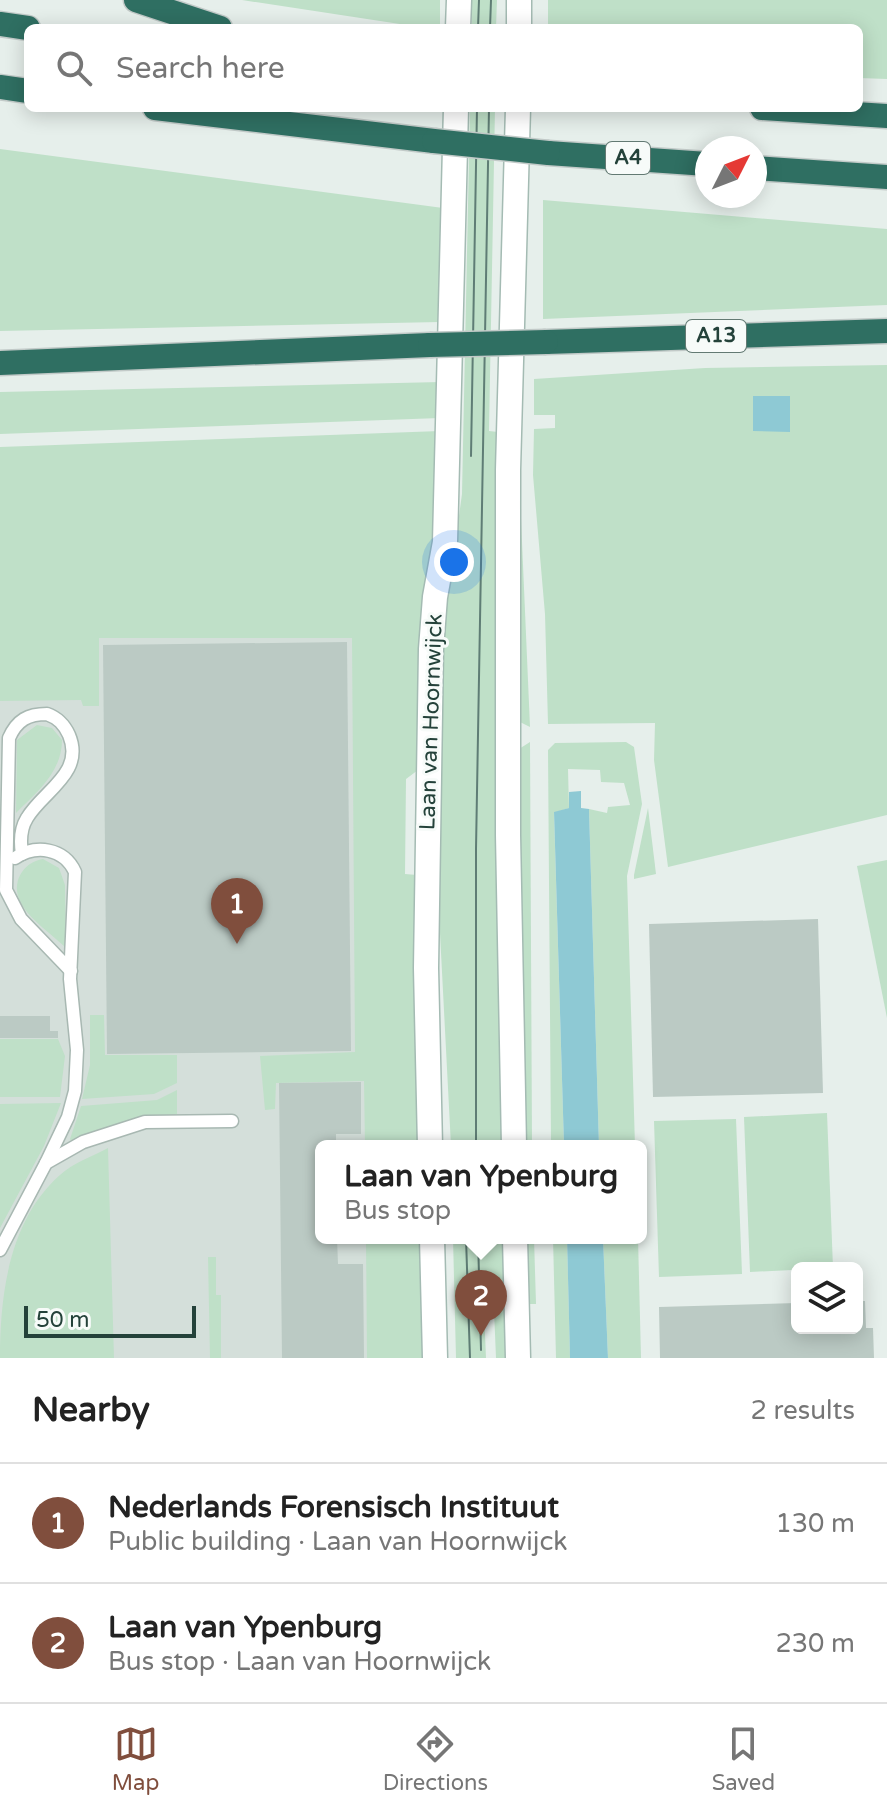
<!DOCTYPE html>
<meta charset="utf-8">
<style>
:root{--surface:#fff;--page:#f6f6f6;--text:#222;--muted:#767676;--line:#e0e0e0;--accent:#804e3d}
body{margin:0;font-family:"Varela Round",sans-serif;background:var(--page);color:var(--text)}
.controls{position:absolute;right:24px;bottom:24px;display:grid;overflow:hidden;border-radius:12px;box-shadow:0 4px 20px #0003}
.controls button{width:72px;height:72px;display:grid;place-items:center;padding:0;border:0;border-bottom:2px solid var(--line);background:var(--surface);color:var(--text);font:40px sans-serif}
.compass{position:absolute;left:695px;top:136px;width:72px;height:72px;border-radius:50%;background:var(--surface);box-shadow:0 4px 20px #0003;rotate:48deg}
.scale{position:absolute;left:24px;bottom:20px;width:172px;box-sizing:border-box;padding-left:8px;border:4px solid #24423a;border-top:0;font-size:22px;line-height:28px;white-space:nowrap;color:#24423a;-webkit-text-stroke:6px #f7fbf9;paint-order:stroke}
.you{position:absolute;left:454px;top:562px;width:28px;height:28px;margin:-20px;border:6px solid #fff;border-radius:50%;background:#1a73e8;box-shadow:0 0 0 12px #1a73e833}
.badge{display:grid;place-items:center;width:52px;height:52px;border-radius:50%;background:var(--accent);color:#fff;font-size:26px;font-weight:700}
.pin{position:absolute;translate:-50% -66px;filter:drop-shadow(0 2px 4px #0008)}
.pin::after{content:'';position:absolute;top:42px;width:28px;height:24px;background:inherit;clip-path:polygon(0 0,100% 0,50% 100%)}
.popup{position:absolute;left:315px;top:1140px;width:332px;height:104px;box-sizing:border-box;display:grid;place-content:center;border-radius:12px;background:var(--surface);filter:drop-shadow(0 2px 6px #0005);font-size:26px;white-space:nowrap;color:var(--muted)}
.popup b{font-size:30px;color:var(--text)}
.popup::after{content:'';position:absolute;left:50%;top:100%;margin-left:-16px;border:16px solid transparent;border-top-color:var(--surface)}
.list{margin:0;padding:0;list-style:none}
h2{display:flex;justify-content:space-between;align-items:center;height:104px;margin:0;padding:0 32px;font-size:34px}
h2 small{font-size:26px;font-weight:400;color:var(--muted)}
.list li{display:grid;grid-template-columns:52px 1fr auto;gap:24px;align-items:center;box-sizing:border-box;height:120px;padding:0 32px;border-top:2px solid var(--line)}
.list b{display:block;font-size:30px;white-space:nowrap}
.list p{margin:0;font-size:26px;white-space:nowrap;color:var(--muted)}
.list em{font-size:26px;font-style:normal;color:var(--muted)}
.icon{flex:none;width:44px;height:44px;fill:none;stroke:currentColor;stroke-width:2;stroke-linecap:round;stroke-linejoin:round}
.map{position:relative;flex:none;width:887px;height:1358px;overflow:hidden}
.search{position:absolute;background:var(--surface);box-shadow:0 4px 20px #0003;left:24px;right:24px;top:24px;height:88px;display:flex;align-items:center;gap:20px;box-sizing:border-box;padding:0 28px;border-radius:12px;color:var(--muted);font-size:30px}
.sheet{height:344px;background:var(--surface)}
nav{display:flex;justify-content:space-around;align-items:center;box-sizing:border-box;height:112px;border-top:2px solid var(--line);background:var(--surface);font-size:22px;color:var(--muted)}
nav a{display:grid;justify-items:center;gap:4px}
nav .on{color:var(--accent)}
.map>svg:first-child{display:block}
.built{fill:#d4dfda}
.green{fill:#bfe0c8}
.water{fill:#8ec9d4}
.building{fill:#bbcac4}
.lines{fill:none;stroke-linecap:round;stroke-linejoin:round}
.service-casing{stroke:#a8b8b2;stroke-width:15}
.secondary-casing{stroke:#a4bbb3;stroke-width:27}
.motorway-casing{stroke:#c2cac8;stroke-width:27}
.service{stroke:#fff;stroke-width:12}
.secondary{stroke:#fff;stroke-width:24}
.motorway{stroke:#2f6f62;stroke-width:24}
.tram{stroke:#5f7d75;stroke-width:2}
.motorway-bridge-casing{stroke:#c2cac8;stroke-width:27;stroke-linecap:butt}
.motorway-bridge{stroke:#2f6f62;stroke-width:24}
.labels{text-anchor:middle;dominant-baseline:central;stroke-width:6;stroke-linejoin:round;paint-order:stroke}
.shield{fill:#f7fbf9;stroke:#637a73;stroke-width:2}
.shield-label{font-size:20px;font-weight:bold;fill:#24423a}
.street-label{font-size:22px;fill:#24423a;stroke:#f7fbf9}
</style>
<div class="map">
<svg width="887" height="1358" viewBox="0 0 887 1358">
<rect width="100%" height="100%" fill="#e6efeb"/>
<polygon class="built" points="398,587 400,1146 321,1146 321,1238 401,1238 402,1358 0,1358 0,606"/>
<g class="green">
<polygon points="242,0 440,0 440,28 426,28"/>
<polygon points="472,0 497,0 496,28 472,28"/>
<polygon points="548,0 887,0 887,79 859,78 859,28 548,28"/>
<polygon points="470,108 495,108 489,431 498,432 501,1146 451,1146 439,914 441,718 444,625 462,494"/>
<polygon points="0,149 443,208 440,322 0,331"/>
<polygon points="543,200 887,229 887,305 543,319"/>
<polygon points="887,365 887,815 668,867 654,760 655,723 548,724 545,614 533,475 534,429 555,428 555,415 534,415 534,379 705,368"/>
<polygon points="441,382 440,418 0,434 0,392"/>
<polygon points="440,431 437,511 425,584 418,770 406,779 405,874 417,875 418,1146 365,1146 364,1081 276,1083 275,1109 265,1110 260,1056 355,1052 352,638 99,638 99,706 83,706 81,700 0,701 0,447"/>
<polygon points="516,519 521,519 530,727 518,721"/>
<path d="M 37,725 L 52,728 L 62,740 C 62,772 37,792 16,813 L 17,740 Z"/>
<polygon points="530,742 532,1146 523,1146 519,749"/>
<polygon points="626,742 634,747 642,804 627,876 635,1146 599,1146 589,809 607,813 608,807 630,805 624,783 601,782 600,770 568,769 569,808 554,813 564,1146 551,1146 548,750 555,743"/>
<polygon points="648,808 656,874 634,879 634,875"/>
<path d="M 43,859 L 59,868 L 65,885 L 66,948 C 53,935 29,919 21,903 C 10,883 23,862 43,859 Z"/>
<polygon points="887,860 887,1018 857,866"/>
<polygon points="90,1015 104,1015 105,1055 177,1055 177,1083 154,1094 82,1099 90,1065"/>
<polygon points="0,1039 58,1039 65,1056 60,1097 0,1097"/>
<polygon points="177,1090 177,1114 111,1126 73,1143 70,1139 81,1106 157,1100"/>
<polygon points="61,1103 44,1146 0,1228 0,1104"/>
<polygon points="827,1113 833,1268 750,1272 744,1117"/>
<polygon points="736,1119 742,1274 659,1277 654,1121"/>
<path d="M 108,1148 L 114,1358 L 0,1358 C 0,1295 9,1220 60,1175 C 73,1163 93,1156 108,1148 Z"/>
<polygon points="366,1238 420,1238 423,1358 367,1358"/>
<polygon points="453,1238 503,1238 506,1358 496,1358 494,1310 484,1310 486,1358 456,1358"/>
<polygon points="525,1238 534,1238 536,1304 527,1304"/>
<polygon points="553,1238 567,1238 570,1358 556,1358"/>
<polygon points="603,1238 638,1238 641,1358 608,1358"/>
<polygon points="208,1257 216,1257 216,1295 221,1295 221,1358 210,1358"/>
</g>
<g class="water">
<polygon points="753,396 790,396 790,432 753,431"/>
<polygon points="581,791 581,808 589,809 599,1146 564,1146 554,812 569,808 569,792"/>
<polygon points="567,1238 603,1238 608,1358 570,1358"/>
</g>
<g class="building">
<polygon points="347,642 351,1051 107,1054 103,645"/>
<polygon points="818,919 823,1093 653,1097 649,924"/>
<polygon points="0,1016 50,1016 50,1031 58,1031 58,1038 0,1038"/>
<polygon points="361,1082 361,1134 336,1134 336,1146 321,1146 321,1238 337,1238 338,1264 363,1264 364,1358 282,1358 279,1083"/>
<polygon points="857,1301 865,1301 866,1328 873,1328 874,1358 660,1358 659,1307 797,1303 797,1328 857,1328"/>
</g>
<g class="lines">
<defs>
<g id="service">
<path d="M 22,854 C 20,841 20,829 27,818 C 43,791 85,773 69,735 C 64,724 58,718 47,714 C 28,714 17,720 9,738 L 6,890 L 21,919 L 71,971"/>
<path d="M 15,858 C 36,844 64,848 75,872 L 70,979 L 77,1050 L 75,1091 L 68,1117 L 46,1163"/>
<polyline points="0,1250 46,1163 83,1142 145,1122 232,1121"/>
</g>
<g id="secondary">
<polyline points="458,28 459,0"/>
<polyline points="519,28 519,0"/>
<polyline points="430,1146 426,968 431,649 435,597 445,542 456,108"/>
<polyline points="514,1146 508,835 508,470 518,108"/>
<polyline points="432,1238 435,1358"/>
<polyline points="515,1238 518,1358"/>
</g>
<g id="motorway">
<polyline points="136,0 220,28"/>
<polyline points="0,24 28,28"/>
<polyline points="0,87 28,91"/>
<polyline points="155,108 434,141"/>
<polyline points="762,108 887,116"/>
<polyline points="548,153 707,164"/>
<polyline points="755,168 887,177"/>
<polyline points="546,342 887,331"/>
<polyline points="0,363 430,345"/>
</g>
</defs>
<use href="#service" class="service-casing"/>
<use href="#secondary" class="secondary-casing"/>
<use href="#motorway" class="motorway-casing"/>
<use href="#service" class="service"/>
<use href="#secondary" class="secondary"/>
<use href="#motorway" class="motorway"/>
<g class="tram">
<polyline points="478,28 479,0"/>
<polyline points="490,28 491,0"/>
<polyline points="471,456 477,108"/>
<polyline points="476,1146 476,849 489,108"/>
<polyline points="466,1238 470,1358"/>
<polyline points="478,1238 481,1350"/>
</g>
<defs>
<g id="motorway-bridge">
<polyline points="434,141 548,153"/>
<polyline points="430,345 546,342"/>
</g>
</defs>
<use href="#motorway-bridge" class="motorway-bridge-casing"/>
<use href="#motorway-bridge" class="motorway-bridge"/>
</g>
<g class="labels">
<g class="shield">
<rect x="606" y="142" width="44" height="32" rx="6"/>
<rect x="686" y="320" width="60" height="32" rx="6"/>
</g>
<g class="shield-label">
<text x="628" y="158">A4</text>
<text x="716" y="336">A13</text>
</g>
<g class="street-label">
<text transform="translate(431 722) rotate(-88)">Laan van Hoornwijck</text>
</g>
</g>
</svg>
<div class="controls">
<button><svg class="icon" aria-label="layers" viewBox="0 0 24 24"><path d="M12 4l9 5-9 5-9-5zM3 14l9 5 9-5"/></svg></button>
</div>
<svg class="compass" viewBox="-18 -18 36 36"><path d="M0-13l5 13h-10z" fill="#e53935"/><path d="M0 13l5-13h-10z" fill="#767676"/></svg>
<div class="scale">50 m</div>
<div class="you"></div>
<div class="pin badge" style="left:237px;top:944px">1</div>
<div class="pin badge" style="left:481px;top:1336px">2</div>
<div class="popup"><b>Laan van Ypenburg</b>Bus stop</div>
<div class="search"><svg class="icon" aria-label="search" viewBox="0 0 24 24"><circle cx="10" cy="10" r="6"/><path d="M15 15l6 6"/></svg>Search here</div>
</div>
<section class="sheet">
<h2>Nearby<small>2 results</small></h2>
<ul class="list">
<li><span class="badge">1</span><div><b>Nederlands Forensisch Instituut</b><p>Public building · Laan van Hoornwijck</p></div><em>130 m</em></li>
<li><span class="badge">2</span><div><b>Laan van Ypenburg</b><p>Bus stop · Laan van Hoornwijck</p></div><em>230 m</em></li>
</ul>
</section>
<nav>
<a class="on"><svg class="icon" aria-label="map" viewBox="0 0 24 24"><path d="M3 6l6-2 6 2 6-2v14l-6 2-6-2-6 2zM9 4v14M15 6v14"/></svg>Map</a>
<a><svg class="icon" aria-label="directions" viewBox="0 0 24 24"><path d="M12 3l9 9-9 9-9-9zM9 14v-3h6M13 9l2 2-2 2"/></svg>Directions</a>
<a><svg class="icon" aria-label="saved" viewBox="0 0 24 24"><path d="M7 4h10v16l-5-4-5 4z"/></svg>Saved</a>
</nav>
